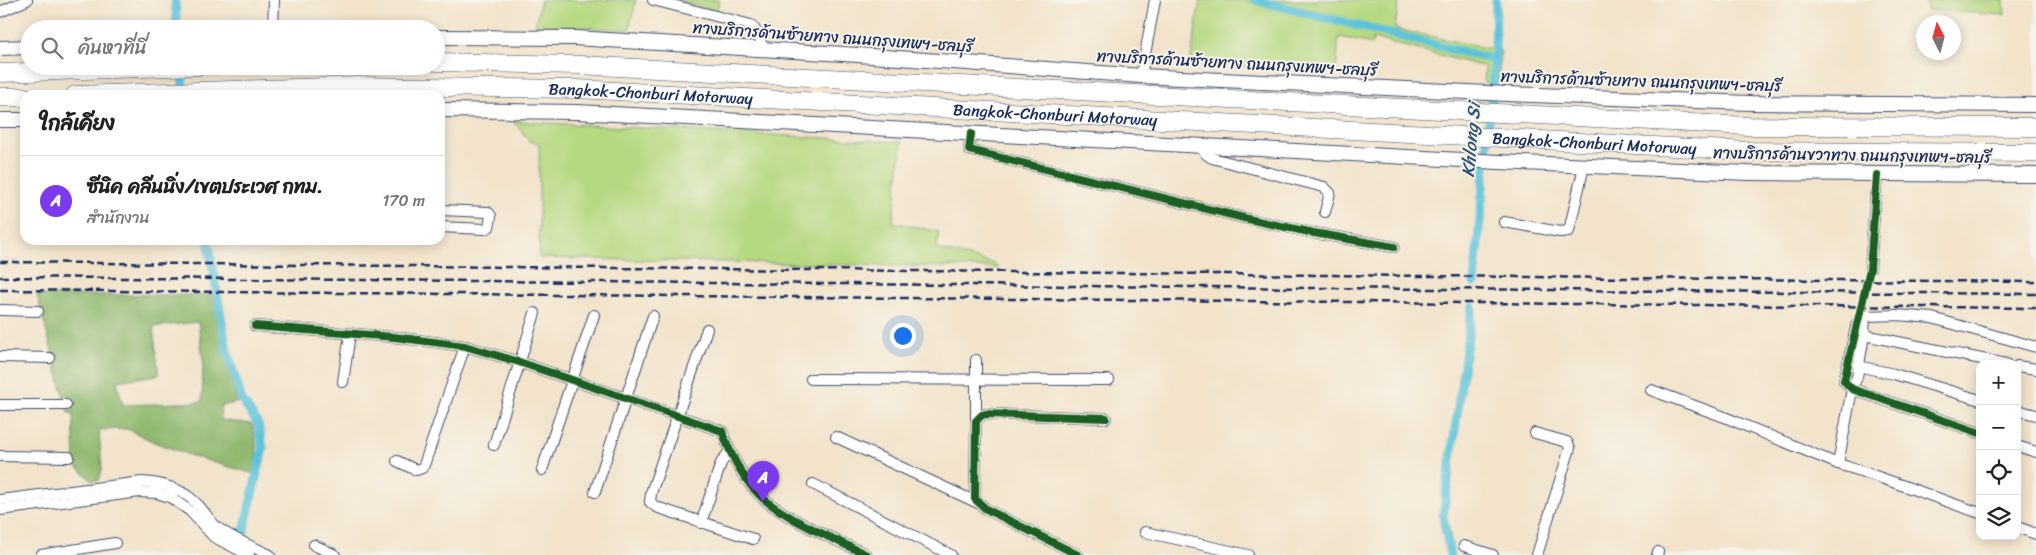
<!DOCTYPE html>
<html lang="th">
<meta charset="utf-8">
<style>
:root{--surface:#fff;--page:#f6f6f6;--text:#222;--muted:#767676;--line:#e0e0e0;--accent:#7c3aed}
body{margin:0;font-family:Sriracha,"Playpen Sans Thai",sans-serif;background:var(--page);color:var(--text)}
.controls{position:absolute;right:15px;bottom:15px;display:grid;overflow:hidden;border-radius:10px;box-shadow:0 2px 12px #0003}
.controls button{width:45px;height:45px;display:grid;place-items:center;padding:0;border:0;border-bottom:1px solid var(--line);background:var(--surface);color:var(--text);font:25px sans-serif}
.compass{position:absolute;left:1916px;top:15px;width:45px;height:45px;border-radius:50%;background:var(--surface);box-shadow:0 2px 12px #0003;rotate:354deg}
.you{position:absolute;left:902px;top:335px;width:18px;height:18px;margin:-12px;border:4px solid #fff;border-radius:50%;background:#1a73e8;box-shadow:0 0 0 8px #1a73e833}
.badge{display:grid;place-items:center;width:32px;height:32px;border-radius:50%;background:var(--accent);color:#fff;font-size:16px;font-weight:700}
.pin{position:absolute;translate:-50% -41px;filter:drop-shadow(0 1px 2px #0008)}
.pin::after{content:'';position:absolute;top:26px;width:18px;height:15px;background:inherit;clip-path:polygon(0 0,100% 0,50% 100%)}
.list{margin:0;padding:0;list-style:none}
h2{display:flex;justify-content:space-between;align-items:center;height:65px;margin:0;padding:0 20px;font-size:21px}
h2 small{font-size:16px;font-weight:400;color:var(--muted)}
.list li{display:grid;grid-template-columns:32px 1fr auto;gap:15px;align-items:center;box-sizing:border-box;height:90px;padding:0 20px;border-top:1px solid var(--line)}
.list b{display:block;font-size:19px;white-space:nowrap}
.list p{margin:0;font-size:16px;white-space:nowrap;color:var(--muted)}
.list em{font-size:16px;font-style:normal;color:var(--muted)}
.icon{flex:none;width:28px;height:28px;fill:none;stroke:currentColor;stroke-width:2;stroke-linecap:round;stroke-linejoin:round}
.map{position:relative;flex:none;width:2036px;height:555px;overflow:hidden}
.search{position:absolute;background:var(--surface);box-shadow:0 2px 12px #0003;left:20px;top:20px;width:425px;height:55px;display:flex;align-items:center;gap:12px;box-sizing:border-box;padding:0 18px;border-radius:28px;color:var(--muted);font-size:19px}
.panel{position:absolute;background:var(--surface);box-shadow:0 2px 12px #0003;left:20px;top:90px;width:425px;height:155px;border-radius:15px}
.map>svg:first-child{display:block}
.green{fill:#b5d880;stroke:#68846f}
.forest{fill:#90b86e;stroke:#567466;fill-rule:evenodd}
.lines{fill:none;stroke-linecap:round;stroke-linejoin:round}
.canal{stroke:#5bc2d9;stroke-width:9}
.minor-tunnel{stroke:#c7bfb4;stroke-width:10;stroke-dasharray:10 5;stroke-linecap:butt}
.minor-casing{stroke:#3b4a6e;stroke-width:12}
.secondary-casing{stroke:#3b4a6e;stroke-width:16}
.motorway-casing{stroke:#3b4a6e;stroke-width:19}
.minor{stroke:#fff;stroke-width:10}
.secondary{stroke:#fff;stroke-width:14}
.motorway{stroke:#fff;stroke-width:18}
.rail{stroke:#1b2f5e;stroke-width:2.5;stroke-dasharray:8 4;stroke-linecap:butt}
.cycleway-casing{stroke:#f7f3e8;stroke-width:11}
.cycleway{stroke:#1b5e20;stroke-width:8}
.labels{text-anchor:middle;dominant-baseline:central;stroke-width:4;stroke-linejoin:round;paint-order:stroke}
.street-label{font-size:16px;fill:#1b2f5e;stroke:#f7f3e8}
.water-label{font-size:18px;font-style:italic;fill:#2b547d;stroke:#f7f3e8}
</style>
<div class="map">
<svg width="2036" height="555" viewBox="0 0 2036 555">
<rect width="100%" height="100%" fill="#f7f3e8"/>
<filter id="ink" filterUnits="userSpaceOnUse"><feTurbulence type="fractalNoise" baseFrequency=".02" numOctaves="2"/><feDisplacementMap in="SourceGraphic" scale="10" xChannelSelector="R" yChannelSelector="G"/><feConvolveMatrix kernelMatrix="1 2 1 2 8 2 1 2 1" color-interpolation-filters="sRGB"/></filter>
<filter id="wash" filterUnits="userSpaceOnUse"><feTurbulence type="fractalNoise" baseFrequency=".0096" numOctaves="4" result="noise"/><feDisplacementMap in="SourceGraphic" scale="20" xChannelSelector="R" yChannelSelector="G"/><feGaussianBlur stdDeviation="1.12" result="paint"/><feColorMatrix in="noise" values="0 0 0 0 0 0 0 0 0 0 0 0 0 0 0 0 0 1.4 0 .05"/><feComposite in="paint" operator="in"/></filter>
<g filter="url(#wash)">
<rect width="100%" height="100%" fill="#f2e3ca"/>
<g class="green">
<polygon points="541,0 636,0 629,30 535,25"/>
<polygon points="674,0 719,0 717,11"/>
<polygon points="1200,0 1399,0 1395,29 1501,51 1498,84 1484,83 1485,67 1373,38 1372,44 1339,37 1336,70 1190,64"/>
<polygon points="1926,0 2004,0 2005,15 1927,10"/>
<polygon points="513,121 902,142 893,222 939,232 937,249 996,264 998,268 539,258 539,143 530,142"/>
</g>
<path class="forest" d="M 37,295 L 214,295 L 237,403 L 220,406 L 221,420 L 252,424 C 257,442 258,456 254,474 L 195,457 L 154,442 L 127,429 L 99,430 L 102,470 L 99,480 L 92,481 L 75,465 L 73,413 L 68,413 ZM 198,322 L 203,360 L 202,402 L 123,405 L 117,381 L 159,375 L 153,327 Z"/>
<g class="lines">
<g class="canal">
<polyline points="175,0 177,29"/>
<polyline points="1255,0 1495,60"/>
<polyline points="181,66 184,93"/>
<polyline points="208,240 227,351 242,400 258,424 263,448 240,548"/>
<polyline points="1474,283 1495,60 1496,0"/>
<polyline points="1450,555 1443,516 1472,307"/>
</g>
</g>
</g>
<g filter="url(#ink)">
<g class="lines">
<polyline class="minor-tunnel" points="1857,323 1870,269"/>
<defs>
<g id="minor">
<polyline points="653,0 751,25 760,36 762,50"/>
<polyline points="0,12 27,0"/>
<polyline points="273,29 274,0"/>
<polyline points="1141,76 1155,0"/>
<polyline points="971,134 969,150 1248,219 1314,233 1394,247"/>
<polyline points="1200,146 1206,154 1212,158 1324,187 1330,193 1325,212"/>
<polyline points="440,210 488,212 491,216 489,227 485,229 440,227"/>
<polyline points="1504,222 1560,232 1569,231 1584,166"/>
<polyline points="1870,269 1877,175"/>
<polyline points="0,310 38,311"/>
<polyline points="1857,323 1844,381 1852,389 1980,433"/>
<path d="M 255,326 L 394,337 L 465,346 L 519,362 L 722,431 C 731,456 744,482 765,500 C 792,522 835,539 867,555"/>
<polyline points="707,329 651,493 650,502 656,507 753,539"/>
<polyline points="0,357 50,358"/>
<polyline points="976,360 976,421"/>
<polyline points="2006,364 1864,335 1865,316 1897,315 1932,318 2036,347"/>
<polyline points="1858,366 1894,374 1980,400"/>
<polyline points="2017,366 2036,369"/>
<polyline points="811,379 1109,380"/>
<polyline points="343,382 350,334"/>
<polyline points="1651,390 1722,416 1838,464 1852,389 1857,377 1864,335"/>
<polyline points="0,405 66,405"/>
<polyline points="2017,410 2036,415"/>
<polyline points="1535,433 1567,442 1570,448 1537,555"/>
<polyline points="836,437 978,503"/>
<polyline points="494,445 535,313"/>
<polyline points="2017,446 2036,452"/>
<polyline points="0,456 69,457"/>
<polyline points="397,461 416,470 422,468 424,465 465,346"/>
<path d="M 1838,464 C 1886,478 1932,497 1980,513"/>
<polyline points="542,470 594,315"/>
<polyline points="813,484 951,555"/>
<polyline points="595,492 653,316"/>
<path d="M 0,500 L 142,482 C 163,483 183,489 198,505 C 205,512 210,522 218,528 C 233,539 253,547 270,555"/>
<polyline points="0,510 140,492 156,493 170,497 190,511 214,537 249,555"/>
<polyline points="701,523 721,463 729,452"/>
<polyline points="2017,527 2036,534"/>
<polyline points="1145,532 1248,555"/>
<polyline points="314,545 335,555"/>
<polyline points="1464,546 1493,555"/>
<polyline points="41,555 115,543"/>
<polyline points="1078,555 986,509 975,499 976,421 982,415 986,414 1106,418"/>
<polyline points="1657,555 1658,552"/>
</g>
<g id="secondary">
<polyline points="436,37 574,38 844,54 1141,76 1508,94 1750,103 2036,105"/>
<polyline points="0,48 29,47"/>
<polyline points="440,110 577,112 1499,162 1748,173 2036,175"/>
<polyline points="0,120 25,120"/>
</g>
<g id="motorway">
<polyline points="436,62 579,65 1748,126 2036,127"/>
<polyline points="0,73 198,66"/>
<path id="s1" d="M 75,95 L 358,86 L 577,89 L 1748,151 L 2036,153"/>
<polyline points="0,97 25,97"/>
</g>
</defs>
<use href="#minor" class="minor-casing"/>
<use href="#secondary" class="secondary-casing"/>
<use href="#motorway" class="motorway-casing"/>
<use href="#minor" class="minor"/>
<use href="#secondary" class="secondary"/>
<use href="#motorway" class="motorway"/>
<g class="rail">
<polyline points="0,262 2036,282"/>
<polyline points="0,277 2036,294"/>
<polyline points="0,290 2036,308"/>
</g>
<defs>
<g id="cycleway">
<polyline points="971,134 969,150 1248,219 1314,233 1394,247"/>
<polyline points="1877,175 1870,269 1844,381 1852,389 1980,433"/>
<path d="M 255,326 L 394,337 L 465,346 L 519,362 L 722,431 C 731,456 744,482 765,500 C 792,522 835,539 867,555"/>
<polyline points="1078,555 986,509 975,499 976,421 982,415 986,414 1106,418"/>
</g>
</defs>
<use href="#cycleway" class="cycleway-casing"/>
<use href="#cycleway" class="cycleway"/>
</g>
</g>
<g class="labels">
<g class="street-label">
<text transform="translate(833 37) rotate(4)">ทางบริการด้านซ้ายทาง ถนนกรุงเทพฯ-ชลบุรี</text>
<text transform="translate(1237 63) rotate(3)">ทางบริการด้านซ้ายทาง ถนนกรุงเทพฯ-ชลบุรี</text>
<text transform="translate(1641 81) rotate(2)">ทางบริการด้านซ้ายทาง ถนนกรุงเทพฯ-ชลบุรี</text>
<text stroke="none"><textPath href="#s1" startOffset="576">Bangkok-Chonburi Motorway</textPath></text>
<text stroke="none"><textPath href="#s1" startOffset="981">Bangkok-Chonburi Motorway</textPath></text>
<text stroke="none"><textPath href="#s1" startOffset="1521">Bangkok-Chonburi Motorway</textPath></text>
<text transform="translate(1852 155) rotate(1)">ทางบริการด้านขวาทาง ถนนกรุงเทพฯ-ชลบุรี</text>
</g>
<g class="water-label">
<text transform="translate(1471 140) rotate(-85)">Khlong Si</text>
</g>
</g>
</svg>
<div class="controls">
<button>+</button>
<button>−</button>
<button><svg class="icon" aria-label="locate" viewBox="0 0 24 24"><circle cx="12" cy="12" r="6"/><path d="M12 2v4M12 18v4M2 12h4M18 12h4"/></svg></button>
<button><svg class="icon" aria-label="layers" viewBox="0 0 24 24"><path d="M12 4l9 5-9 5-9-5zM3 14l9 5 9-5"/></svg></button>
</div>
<svg class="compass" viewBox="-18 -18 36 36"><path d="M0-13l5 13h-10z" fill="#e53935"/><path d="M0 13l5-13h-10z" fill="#767676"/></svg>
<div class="you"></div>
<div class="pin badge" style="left:763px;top:502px">A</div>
<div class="search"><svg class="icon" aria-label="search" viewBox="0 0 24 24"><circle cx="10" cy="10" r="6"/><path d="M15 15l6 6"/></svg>ค้นหาที่นี่</div>
<section class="panel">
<h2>ใกล้เคียง<small></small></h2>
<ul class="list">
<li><span class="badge">A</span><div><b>ซีนิค คลีนนิ่ง/เขตประเวศ กทม.</b><p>สำนักงาน</p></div><em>170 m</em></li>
</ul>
</section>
</div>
